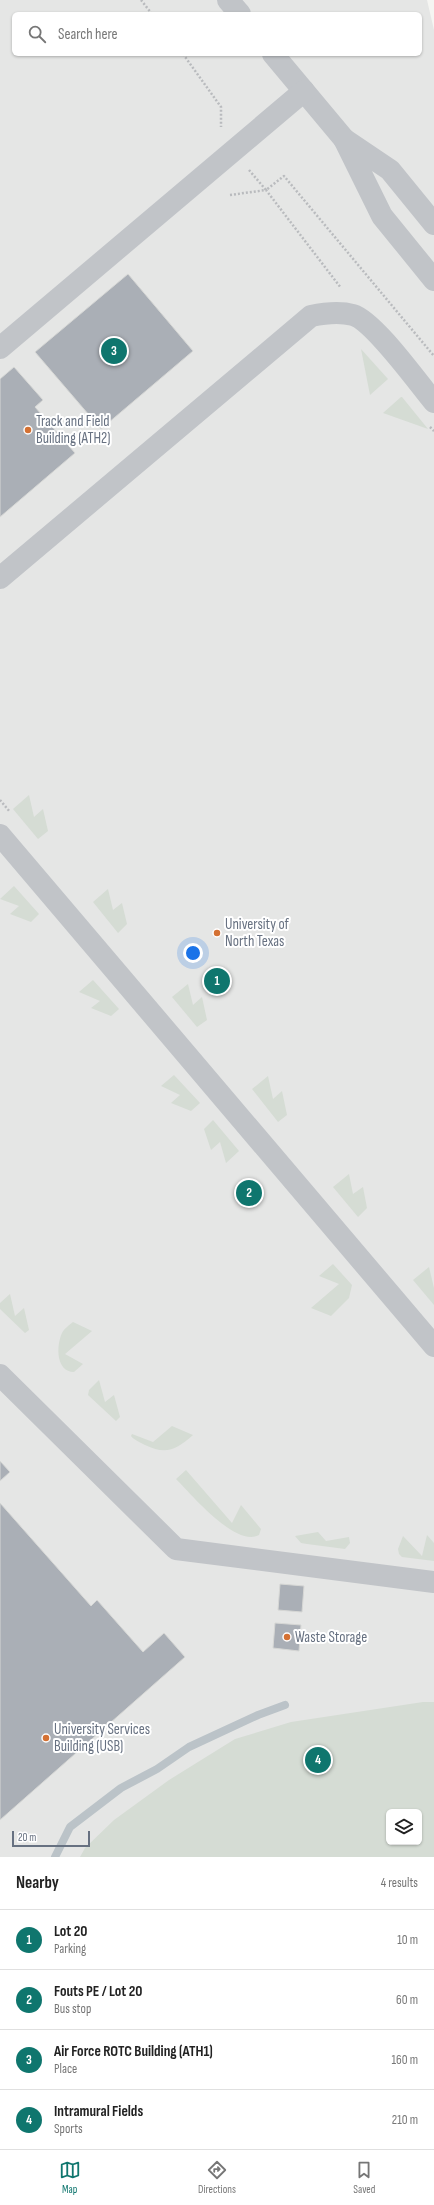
<!DOCTYPE html>
<style>
:root{--surface:#fff;--page:#f2f2f2;--text:#222;--muted:#767676;--line:#e0e0e0;--accent:#0f766e}
body{margin:0;font-family:"Sofia Sans Condensed",sans-serif;background:var(--page);color:var(--text)}
.controls{position:absolute;right:12px;bottom:12px;display:grid;overflow:hidden;border-radius:6px;box-shadow:0 1px 3px #0004}
.controls button{width:36px;height:36px;display:grid;place-items:center;padding:0;border:0;border-bottom:1px solid var(--line);background:var(--surface);color:var(--text);font:20px sans-serif}
.scale{position:absolute;left:12px;bottom:10px;width:78px;box-sizing:border-box;padding-left:4px;border:2px solid #677181;border-top:0;font-size:11px;line-height:14px;white-space:nowrap;color:#677181;-webkit-text-stroke:3px #fff;paint-order:stroke}
.you{position:absolute;left:193px;top:953px;width:14px;height:14px;margin:-10px;border:3px solid #fff;border-radius:50%;background:#1a73e8;box-shadow:0 0 0 6px #1a73e833}
.badge{display:grid;place-items:center;width:26px;height:26px;border-radius:50%;background:var(--accent);color:#fff;font-size:13px;font-weight:700}
.pin{position:absolute;translate:-50% -50%;border:2px solid #fff;box-shadow:0 1px 4px #0006}
.list{margin:0;padding:0;list-style:none}
h2{display:flex;justify-content:space-between;align-items:center;height:52px;margin:0;padding:0 16px;font-size:17px}
h2 small{font-size:13px;font-weight:400;color:var(--muted)}
.list li{display:grid;grid-template-columns:26px 1fr auto;gap:12px;align-items:center;box-sizing:border-box;height:60px;padding:0 16px;border-top:1px solid var(--line)}
.list b{display:block;font-size:15px;white-space:nowrap}
.list p{margin:0;font-size:13px;white-space:nowrap;color:var(--muted)}
.list em{font-size:13px;font-style:normal;color:var(--muted)}
.icon{flex:none;width:22px;height:22px;fill:none;stroke:currentColor;stroke-width:2;stroke-linecap:round;stroke-linejoin:round}
.map{position:relative;flex:none;width:434px;height:1857px;overflow:hidden}
.search{position:absolute;background:var(--surface);box-shadow:0 1px 3px #0004;left:12px;right:12px;top:12px;height:44px;display:flex;align-items:center;gap:10px;box-sizing:border-box;padding:0 14px;border-radius:6px;color:var(--muted);font-size:15px}
.sheet{height:292px;background:var(--surface)}
nav{display:flex;justify-content:space-around;align-items:center;box-sizing:border-box;height:56px;border-top:1px solid var(--line);background:var(--surface);font-size:11px;color:var(--muted)}
nav a{display:grid;justify-items:center;gap:2px}
nav .on{color:var(--accent)}
.map>svg:first-child{display:block}
.built{fill:#e5e6e5;fill-rule:evenodd}
.green{fill:#d5dcd4;fill-rule:evenodd}
.lines{fill:none;stroke-linecap:round;stroke-linejoin:round}
.stream{stroke:#bbc3c8;stroke-width:8}
.building{fill:#aaafb6;stroke:#d6d7d5}
.path{stroke:#b9bbbe;stroke-width:2.5;stroke-dasharray:2 2;stroke-linecap:butt}
.minor{stroke:#c1c4c8;stroke-width:22}
.poi-dot{fill:#d47133;stroke:#fff;stroke-width:1.5}
.labels{text-anchor:middle;dominant-baseline:central;stroke-width:4;stroke-linejoin:round;paint-order:stroke}
.poi-label{font-size:15px;fill:#677181;stroke:#fff;text-anchor:start}
</style>
<div class="map">
<svg width="434" height="1857" viewBox="0 0 434 1857">
<rect width="100%" height="100%" fill="#f5f5f2"/>
<path class="built" d="M 0,0 L 427,0 L 434,30 L 434,1857 L 0,1857 ZM 14,14 L 420,14 L 420,54 L 14,54 ZM 389,1812 L 419,1812 L 419,1842 L 389,1842 Z"/>
<g class="green">
<polygon points="361,349 388,379 370,395"/>
<polygon points="401,397 402,397 428,429 383,413"/>
<polygon points="29,795 34,817 43,809 48,831 38,839 13,809"/>
<polygon points="14,886 39,914 31,922 10,914 19,906 0,899"/>
<polygon points="108,889 113,910 122,903 127,924 118,933 93,902"/>
<polygon points="93,980 119,1009 111,1016 91,1008 100,1001 79,992"/>
<polygon points="188,984 193,1005 202,997 207,1020 197,1027 172,997"/>
<polygon points="174,1075 200,1103 191,1111 171,1103 180,1095 161,1086"/>
<polygon points="268,1076 273,1099 282,1091 287,1115 278,1122 252,1089"/>
<polygon points="213,1120 239,1151 226,1163 220,1142 211,1150 204,1129"/>
<polygon points="349,1174 353,1194 363,1187 367,1208 358,1217 333,1187"/>
<polygon points="333,1264 352,1285 349,1298 331,1316 311,1308 339,1284 319,1276"/>
<polygon points="429,1267 434,1288 434,1305 413,1280"/>
<polygon points="10,1294 15,1316 24,1308 29,1330 25,1333 0,1309 0,1303"/>
<path d="M 73,1322 L 92,1331 L 65,1354 L 83,1364 L 74,1372 C 56,1372 56,1346 62,1333 C 64,1329 69,1325 73,1322 Z"/>
<polygon points="99,1380 105,1402 114,1395 120,1417 116,1421 88,1395 89,1390"/>
<path d="M 172,1426 L 193,1435 C 176,1450 166,1455 145,1445 C 140,1442 134,1440 131,1436 L 132,1434 L 153,1442 Z"/>
<path d="M 186,1470 L 232,1523 L 241,1505 L 261,1529 L 259,1535 C 236,1548 191,1494 176,1479 Z"/>
<polygon points="318,1532 326,1541 349,1537 350,1543 345,1549 307,1544 301,1543 295,1536"/>
<polygon points="427,1535 434,1543 434,1561 402,1557 399,1554 398,1549 403,1536 422,1556"/>
<path d="M 423,1702 L 434,1702 L 434,1857 L 80,1857 L 85,1848 L 114,1820 L 169,1780 L 235,1739 L 291,1722 ZM 389,1812 L 419,1812 L 419,1842 L 389,1842 Z"/>
</g>
<g class="lines">
<polyline class="stream" points="55,1857 70,1827 121,1788 157,1769 189,1747 258,1715 285,1705"/>
</g>
<g class="building">
<polygon points="128,274 193,351 101,429 35,352"/>
<polygon points="14,367 43,400 35,407 75,453 0,517 0,379"/>
<polygon points="0,1461 10,1472 0,1481"/>
<polygon points="0,1503 91,1606 97,1600 143,1652 164,1633 185,1657 0,1820"/>
<polygon points="280,1584 304,1586 302,1612 278,1610"/>
<polygon points="275,1623 301,1625 299,1651 273,1648"/>
</g>
<g class="lines">
<g class="path">
<polyline points="141,0 152,14"/>
<polyline points="183,54 221,107 221,127"/>
<polyline points="249,170 266,190 284,176 434,356"/>
<polyline points="230,195 266,190 341,288"/>
<polyline points="430,427 434,431"/>
<polyline points="0,800 10,812"/>
</g>
<g class="minor">
<polyline points="228,0 240,14"/>
<polyline points="273,54 344,139"/>
<polyline points="434,224 390,170 344,139 382,216 434,280"/>
<polyline points="0,348 304,91"/>
<path d="M 0,578 L 311,316 C 325,313 339,311 353,315 C 374,321 418,383 434,402"/>
<polyline points="0,835 434,1346"/>
<polyline points="0,1375 176,1549 434,1582"/>
</g>
</g>
<g class="poi-dot">
<circle cx="28" cy="430" r="4"/>
<circle cx="217" cy="933" r="4"/>
<circle cx="287" cy="1637" r="4"/>
<circle cx="46" cy="1738" r="4"/>
</g>
<g class="labels">
<g class="poi-label">
<text x="36" y="421">Track and Field<tspan x="36" dy="17">Building (ATH2)</tspan></text>
<text x="225" y="924">University of<tspan x="225" dy="17">North Texas</tspan></text>
<text x="295" y="1637">Waste Storage</text>
<text x="54" y="1729">University Services<tspan x="54" dy="17">Building (USB)</tspan></text>
</g>
</g>
</svg>
<div class="controls">
<button><svg class="icon" aria-label="layers" viewBox="0 0 24 24"><path d="M12 4l9 5-9 5-9-5zM3 14l9 5 9-5"/></svg></button>
</div>
<div class="scale">20 m</div>
<div class="you"></div>
<div class="pin badge" style="left:217px;top:981px">1</div>
<div class="pin badge" style="left:249px;top:1193px">2</div>
<div class="pin badge" style="left:114px;top:351px">3</div>
<div class="pin badge" style="left:318px;top:1760px">4</div>
<div class="search"><svg class="icon" aria-label="search" viewBox="0 0 24 24"><circle cx="10" cy="10" r="6"/><path d="M15 15l6 6"/></svg>Search here</div>
</div>
<section class="sheet">
<h2>Nearby<small>4 results</small></h2>
<ul class="list">
<li><span class="badge">1</span><div><b>Lot 20</b><p>Parking</p></div><em>10 m</em></li>
<li><span class="badge">2</span><div><b>Fouts PE / Lot 20</b><p>Bus stop</p></div><em>60 m</em></li>
<li><span class="badge">3</span><div><b>Air Force ROTC Building (ATH1)</b><p>Place</p></div><em>160 m</em></li>
<li><span class="badge">4</span><div><b>Intramural Fields</b><p>Sports</p></div><em>210 m</em></li>
</ul>
</section>
<nav>
<a class="on"><svg class="icon" aria-label="map" viewBox="0 0 24 24"><path d="M3 6l6-2 6 2 6-2v14l-6 2-6-2-6 2zM9 4v14M15 6v14"/></svg>Map</a>
<a><svg class="icon" aria-label="directions" viewBox="0 0 24 24"><path d="M12 3l9 9-9 9-9-9zM9 14v-3h6M13 9l2 2-2 2"/></svg>Directions</a>
<a><svg class="icon" aria-label="saved" viewBox="0 0 24 24"><path d="M7 4h10v16l-5-4-5 4z"/></svg>Saved</a>
</nav>
